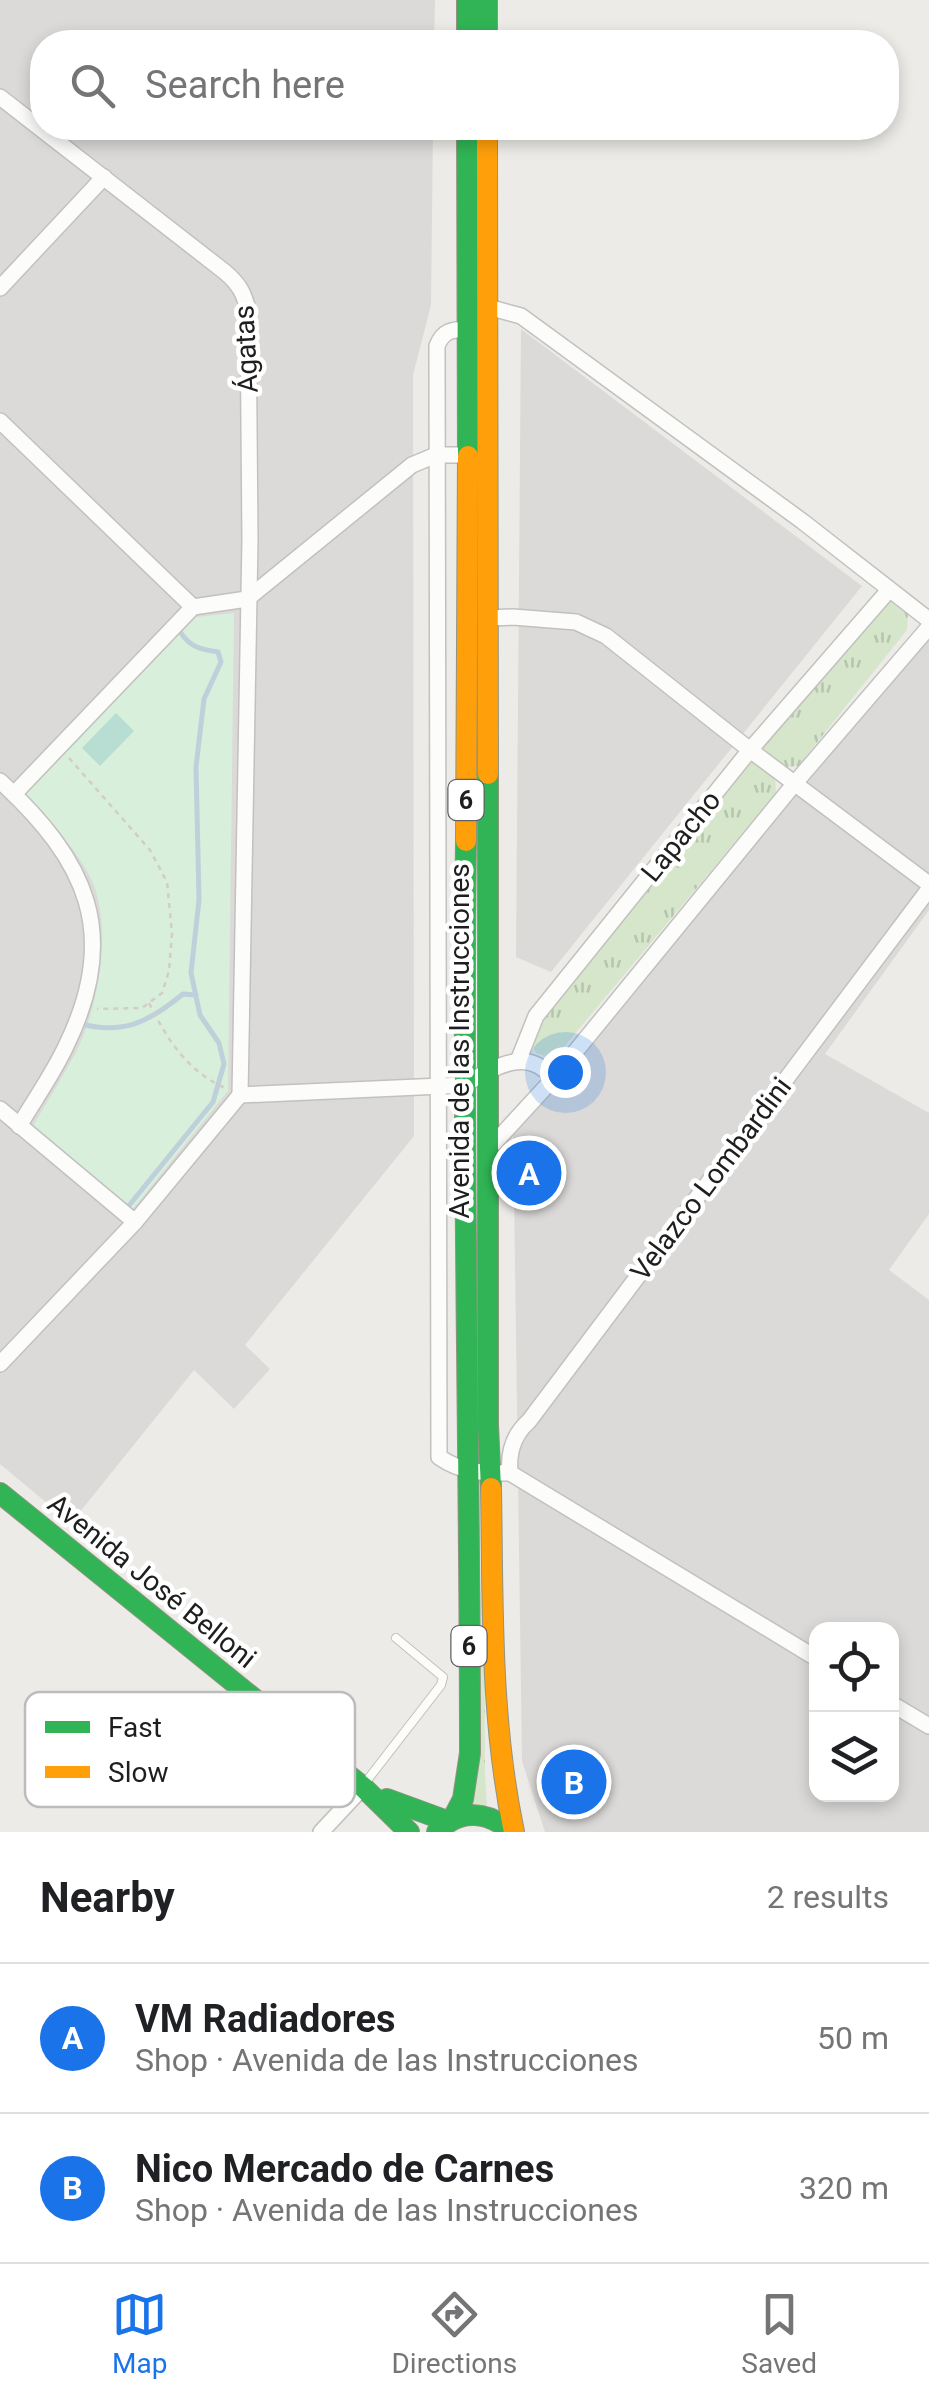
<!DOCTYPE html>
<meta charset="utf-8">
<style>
:root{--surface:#fff;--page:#f6f6f6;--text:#202124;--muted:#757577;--line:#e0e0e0;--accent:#1a73e8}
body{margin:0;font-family:Roboto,sans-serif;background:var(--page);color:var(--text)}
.controls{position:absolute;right:30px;bottom:30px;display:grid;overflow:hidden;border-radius:20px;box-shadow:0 5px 15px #0003}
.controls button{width:90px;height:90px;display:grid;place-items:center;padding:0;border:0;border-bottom:2px solid var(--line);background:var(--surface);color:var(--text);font:50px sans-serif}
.you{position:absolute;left:565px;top:1072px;width:35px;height:35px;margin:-25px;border:8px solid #fff;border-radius:50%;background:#1a73e8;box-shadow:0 0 0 15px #1a73e833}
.badge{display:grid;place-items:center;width:65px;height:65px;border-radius:50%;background:var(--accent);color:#fff;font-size:32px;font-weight:700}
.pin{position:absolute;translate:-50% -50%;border:5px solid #fff;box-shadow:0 2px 10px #0006}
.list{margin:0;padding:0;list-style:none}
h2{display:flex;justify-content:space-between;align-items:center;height:130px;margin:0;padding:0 40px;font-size:42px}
h2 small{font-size:32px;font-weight:400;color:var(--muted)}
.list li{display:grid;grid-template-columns:65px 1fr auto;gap:30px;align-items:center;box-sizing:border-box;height:150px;padding:0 40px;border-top:2px solid var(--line)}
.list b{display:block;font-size:38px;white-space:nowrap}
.list p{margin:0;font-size:32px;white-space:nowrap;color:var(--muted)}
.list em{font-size:32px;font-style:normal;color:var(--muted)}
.icon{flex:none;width:55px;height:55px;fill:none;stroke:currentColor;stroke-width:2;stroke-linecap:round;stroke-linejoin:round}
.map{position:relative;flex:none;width:929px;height:1832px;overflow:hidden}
.search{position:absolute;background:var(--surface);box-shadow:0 5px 15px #0003;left:30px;right:30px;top:30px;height:110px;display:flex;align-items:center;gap:25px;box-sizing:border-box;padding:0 35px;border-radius:40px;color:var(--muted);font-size:38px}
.sheet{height:430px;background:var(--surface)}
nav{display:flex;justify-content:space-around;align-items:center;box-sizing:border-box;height:140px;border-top:2px solid var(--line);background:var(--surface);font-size:28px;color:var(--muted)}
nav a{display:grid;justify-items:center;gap:5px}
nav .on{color:var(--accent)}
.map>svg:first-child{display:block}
.residential{fill:#dbdad8;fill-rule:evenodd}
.grass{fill:url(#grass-tufts)}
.park{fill:#d8efdb}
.pitch{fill:#b8ded3}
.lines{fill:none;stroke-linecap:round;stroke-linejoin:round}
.stream{stroke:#bed1db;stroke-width:5}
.lane-casing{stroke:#c2c1bf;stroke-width:10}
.street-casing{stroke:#c2c1bf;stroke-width:18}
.fast-casing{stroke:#909481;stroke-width:22}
.slow-casing{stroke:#909481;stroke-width:22}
.path{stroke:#d5cbc8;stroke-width:2.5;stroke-dasharray:5 5;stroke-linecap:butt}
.lane{stroke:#fcfcfb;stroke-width:8}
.street{stroke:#fcfcfb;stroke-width:15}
.fast{stroke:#30b455;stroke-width:20}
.slow{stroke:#ff9f0a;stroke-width:20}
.labels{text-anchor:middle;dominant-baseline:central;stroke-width:9;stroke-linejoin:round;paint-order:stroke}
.shield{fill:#fff;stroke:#626262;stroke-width:2.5}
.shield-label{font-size:25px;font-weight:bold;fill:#1e1e1e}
.street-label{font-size:28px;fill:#1e1e1e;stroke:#fff}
.key{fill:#fff;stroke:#bcbcbc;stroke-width:2.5}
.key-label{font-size:28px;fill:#1e1e1e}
</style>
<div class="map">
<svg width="929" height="1832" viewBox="0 0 929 1832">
<defs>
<pattern id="grass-tufts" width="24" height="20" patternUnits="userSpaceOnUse" patternTransform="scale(2.5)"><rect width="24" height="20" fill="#d5e6ca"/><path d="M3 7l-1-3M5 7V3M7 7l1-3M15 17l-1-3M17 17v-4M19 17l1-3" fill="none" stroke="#b6c5ad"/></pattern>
</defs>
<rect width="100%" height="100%" fill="#ecebe7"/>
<g class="residential">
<polygon points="0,0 435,0 434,42 42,42 42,128 433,128 431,305 413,375 414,1136 245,1345 270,1369 234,1409 194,1370 71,1523 0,1464"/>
<polygon points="521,329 862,586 551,972 516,957"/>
<path d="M 929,627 L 929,910 L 825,1054 L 929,1113 L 929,1214 L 889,1270 L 929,1300 L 929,1832 L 545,1832 L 522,1761 L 513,1122 ZM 816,1630 L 892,1630 L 892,1794 L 816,1794 Z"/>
</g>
<g class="grass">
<polygon points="891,599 908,613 907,630 798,766 785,767 763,749 764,744"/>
<polygon points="756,762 775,777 776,793 563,1048 548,1057 536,1053 532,1046 538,1022 747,764"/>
<polygon points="484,1500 485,1773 487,1807 473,1804"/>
</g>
<path class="park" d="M 234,613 L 228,1091 L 133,1209 L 33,1126 C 47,1101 63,1077 76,1052 C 99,1007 115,919 88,873 C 72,844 48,819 26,794 L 196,617 Z"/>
<polygon class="pitch" points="116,713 134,731 100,766 82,748"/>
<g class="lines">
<g class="stream">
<path d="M 78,1023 C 122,1036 149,1022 183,994 L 196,995"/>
<path d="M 127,1208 L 213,1102 L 224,1064 L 219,1043 L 200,1015 L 191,973 L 199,900 L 196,767 L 204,699 L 221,662 L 218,652 C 197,649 187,646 177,626"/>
</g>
<defs>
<polyline id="lane" points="365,1783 441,1685 443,1677 396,1638"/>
<g id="street">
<path d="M 0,97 L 225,272 C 239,284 244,293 248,310 L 250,540 L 240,1095"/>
<polyline points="0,288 104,177"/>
<polyline points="488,307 521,316 802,521 929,620"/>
<path d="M 468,329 C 452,330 443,330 437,346 L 439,1457 C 462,1473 483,1473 510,1473 L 816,1658"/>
<polyline points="0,421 193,607"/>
<polyline points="247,599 412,465 436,455 468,455"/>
<polyline points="489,618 513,617 576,622 606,636 750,750 929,884"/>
<path d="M 0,781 C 87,861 121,934 66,1046 C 53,1074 35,1099 19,1126"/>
<polyline points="14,794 193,607 247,599"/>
<polyline points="518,1061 536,1016 750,750 889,590"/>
<path d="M 240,1095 L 464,1085 C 493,1068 528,1045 553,1079"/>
<polyline points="0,1109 135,1222"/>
<polyline points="487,1151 553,1079 795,783 929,627"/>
<polyline points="0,1364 135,1222 240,1095"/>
<path d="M 510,1473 C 508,1452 513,1435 529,1421 L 929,889"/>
<polyline points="892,1704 929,1726"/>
<polyline points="321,1832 363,1787"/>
</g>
<g id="fast">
<polyline points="467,0 467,42"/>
<polyline points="487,0 487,42"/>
<polyline points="467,128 468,456"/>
<polyline points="488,774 488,1425 491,1488"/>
<polyline points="0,1493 363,1787 409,1832"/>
<polyline points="387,1799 447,1821"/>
<path d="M 453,1818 L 463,1799 L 470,1753 C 470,1449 462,1145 466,841"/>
<path d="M 437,1832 C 460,1808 488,1811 512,1832"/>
</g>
<g id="slow">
<polyline points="487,128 488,774"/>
<polyline points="466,841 468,456"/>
<path d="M 491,1488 C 493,1604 490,1718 514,1832"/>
</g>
</defs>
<use href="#lane" class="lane-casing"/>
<use href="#street" class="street-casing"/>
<use href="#fast" class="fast-casing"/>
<use href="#slow" class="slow-casing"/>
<g class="path">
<polyline points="69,758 150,850 167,882 172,933 169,971 162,993 142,1008 97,1009"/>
<path d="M 149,1003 C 167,1039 187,1071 225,1088"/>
</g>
<use href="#lane" class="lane"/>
<use href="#street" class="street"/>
<use href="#fast" class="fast"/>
<use href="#slow" class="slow"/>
</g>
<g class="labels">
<g class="shield">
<rect x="448.5" y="780" width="35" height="40" rx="8"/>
<rect x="451.5" y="1626" width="35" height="40" rx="8"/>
</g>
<g class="shield-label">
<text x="466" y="800">6</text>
<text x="469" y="1646">6</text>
</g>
<g class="street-label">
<text transform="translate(246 349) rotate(-93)">Ágatas</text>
<text transform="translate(681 836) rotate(-51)">Lapacho</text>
<text transform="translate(459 1041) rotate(-90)">Avenida de las Instrucciones</text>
<text transform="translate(711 1179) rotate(-53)">Velazco Lombardini</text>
<text transform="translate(152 1581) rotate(39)">Avenida José Belloni</text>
</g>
</g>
<rect x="25" y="1692" width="330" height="115" rx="15" class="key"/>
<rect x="45" y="1721" width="45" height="12" fill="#30b455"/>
<rect x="45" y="1766" width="45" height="12" fill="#ff9f0a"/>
<g class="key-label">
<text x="108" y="1737">Fast</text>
<text x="108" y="1782">Slow</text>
</g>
</svg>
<div class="controls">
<button><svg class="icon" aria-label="locate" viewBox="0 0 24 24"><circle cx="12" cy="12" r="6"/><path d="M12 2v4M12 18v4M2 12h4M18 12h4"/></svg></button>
<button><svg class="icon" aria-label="layers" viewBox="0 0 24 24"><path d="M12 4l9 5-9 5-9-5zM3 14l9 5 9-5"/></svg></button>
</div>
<div class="you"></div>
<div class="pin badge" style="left:529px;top:1173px">A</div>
<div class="pin badge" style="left:574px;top:1782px">B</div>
<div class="search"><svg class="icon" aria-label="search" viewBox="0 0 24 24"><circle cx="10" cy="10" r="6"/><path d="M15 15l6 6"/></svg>Search here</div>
</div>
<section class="sheet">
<h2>Nearby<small>2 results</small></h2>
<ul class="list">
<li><span class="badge">A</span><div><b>VM Radiadores</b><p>Shop · Avenida de las Instrucciones</p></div><em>50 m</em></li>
<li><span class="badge">B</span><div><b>Nico Mercado de Carnes</b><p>Shop · Avenida de las Instrucciones</p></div><em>320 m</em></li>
</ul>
</section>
<nav>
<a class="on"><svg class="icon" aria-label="map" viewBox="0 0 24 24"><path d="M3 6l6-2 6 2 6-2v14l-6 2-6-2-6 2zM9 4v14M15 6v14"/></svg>Map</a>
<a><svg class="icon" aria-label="directions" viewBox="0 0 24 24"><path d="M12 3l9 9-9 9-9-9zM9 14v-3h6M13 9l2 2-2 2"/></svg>Directions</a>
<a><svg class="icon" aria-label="saved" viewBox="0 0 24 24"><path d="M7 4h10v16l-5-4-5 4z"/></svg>Saved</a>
</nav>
